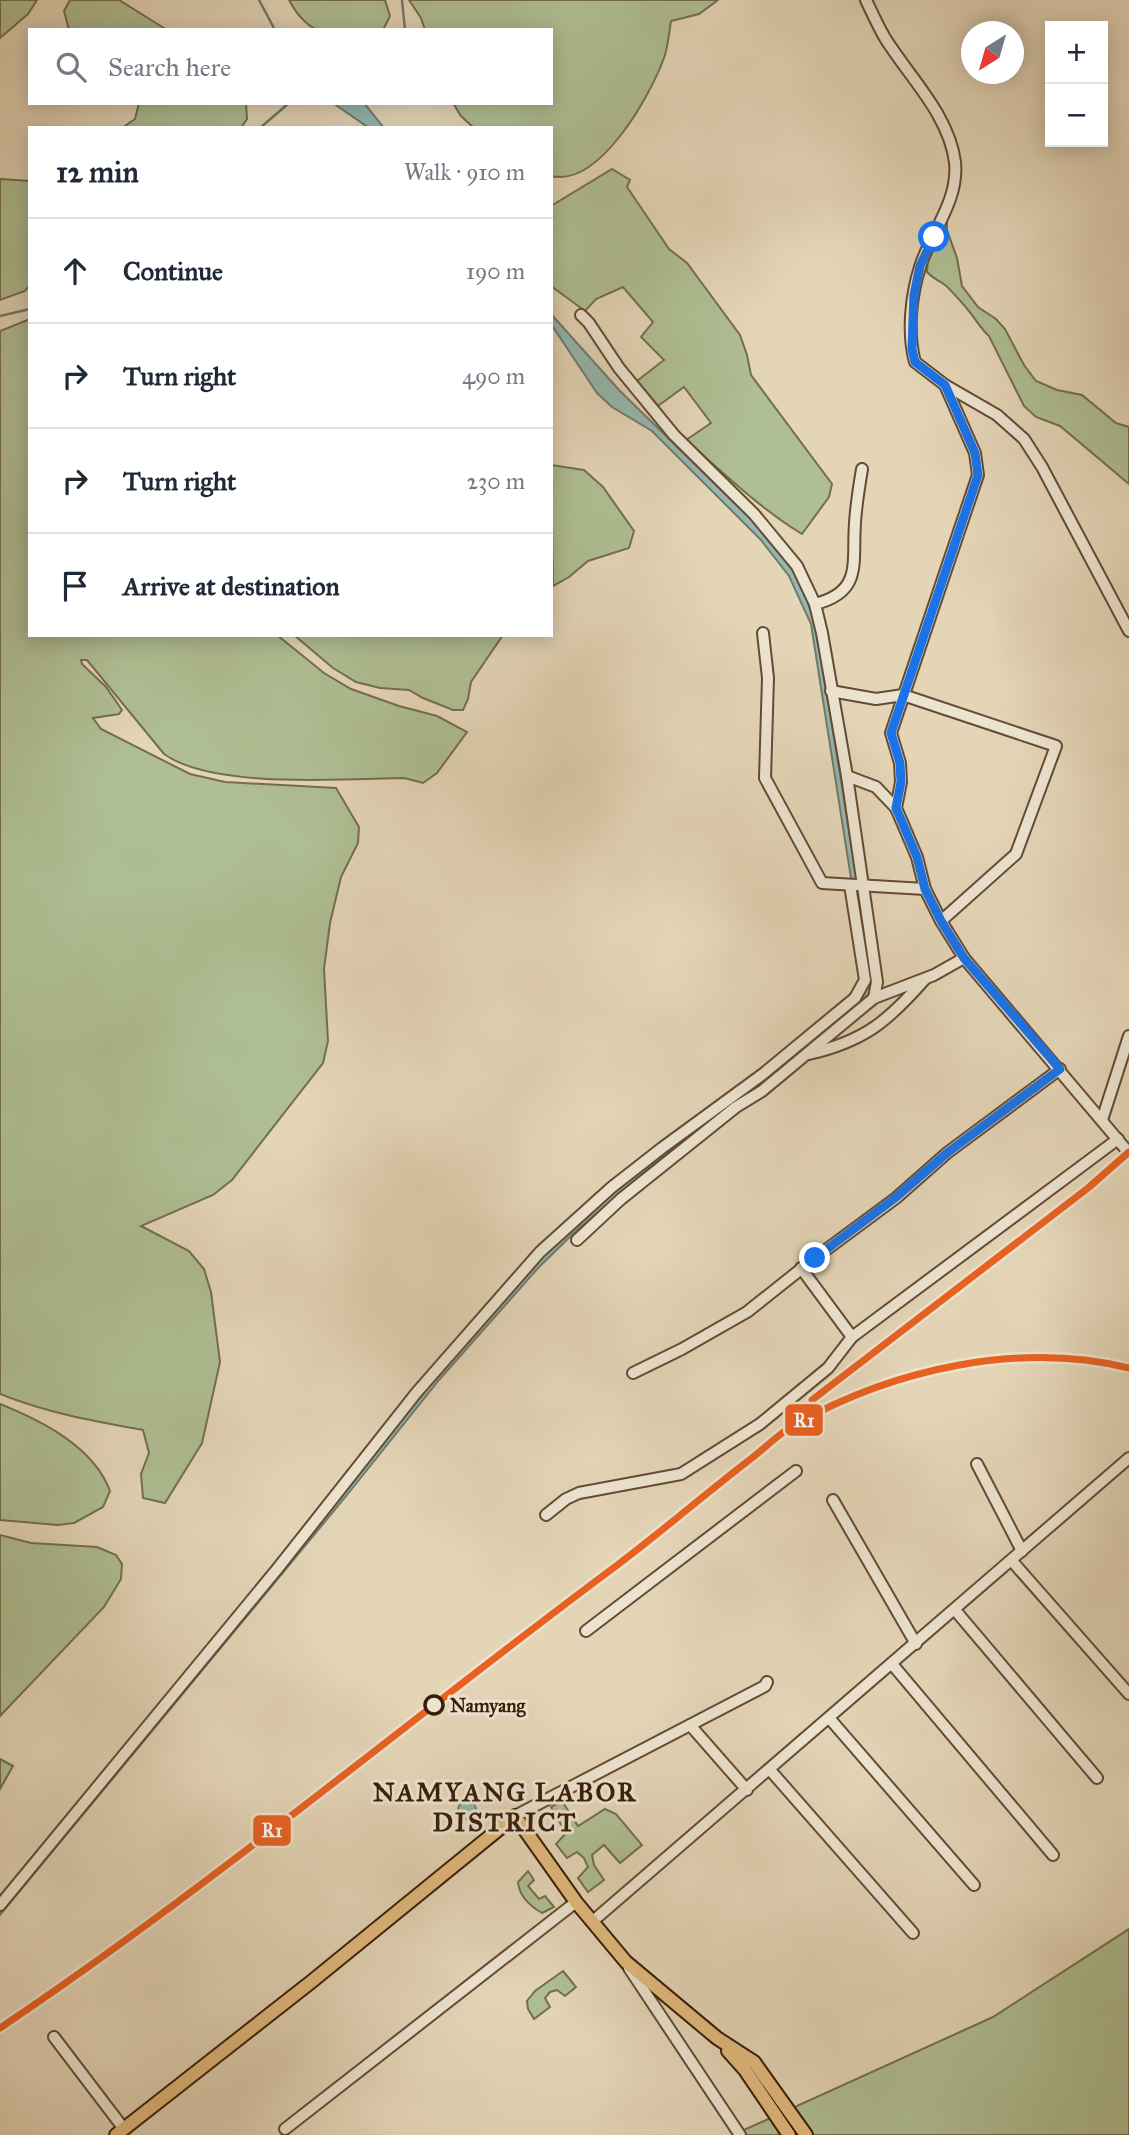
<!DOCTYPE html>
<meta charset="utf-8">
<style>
:root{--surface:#fff;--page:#f2f2f3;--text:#1f2937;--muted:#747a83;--line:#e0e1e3}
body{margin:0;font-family:"IM FELL Great Primer",serif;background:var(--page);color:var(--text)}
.controls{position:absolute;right:21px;top:21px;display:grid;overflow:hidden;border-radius:0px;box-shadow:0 4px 18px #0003}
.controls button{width:63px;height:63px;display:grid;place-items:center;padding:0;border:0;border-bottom:2px solid var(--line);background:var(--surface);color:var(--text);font:35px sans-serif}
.compass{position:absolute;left:961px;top:21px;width:63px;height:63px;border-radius:50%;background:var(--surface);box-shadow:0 4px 18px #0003;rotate:217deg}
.stop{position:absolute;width:21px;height:21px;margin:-16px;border:5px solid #1a73e8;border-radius:50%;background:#fff}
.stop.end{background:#1a73e8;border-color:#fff;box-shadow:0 2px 7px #0008}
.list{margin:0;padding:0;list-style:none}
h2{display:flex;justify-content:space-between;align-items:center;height:91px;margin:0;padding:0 28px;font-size:30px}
h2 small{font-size:23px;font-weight:400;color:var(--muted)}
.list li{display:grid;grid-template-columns:46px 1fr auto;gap:21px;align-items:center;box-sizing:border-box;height:105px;padding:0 28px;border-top:2px solid var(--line)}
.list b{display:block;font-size:26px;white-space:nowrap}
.list em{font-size:23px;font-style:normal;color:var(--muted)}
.icon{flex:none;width:38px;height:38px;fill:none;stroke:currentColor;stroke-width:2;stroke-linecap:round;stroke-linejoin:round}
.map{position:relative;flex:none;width:1129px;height:2135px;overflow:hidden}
.search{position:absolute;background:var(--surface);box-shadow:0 4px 18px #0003;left:28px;top:28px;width:525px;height:77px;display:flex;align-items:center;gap:18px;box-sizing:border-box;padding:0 24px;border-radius:0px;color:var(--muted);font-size:26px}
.panel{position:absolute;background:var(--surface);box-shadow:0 4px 18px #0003;left:28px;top:126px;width:525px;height:511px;border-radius:0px}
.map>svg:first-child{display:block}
.green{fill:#afbe93;stroke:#746e4e;stroke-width:2}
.water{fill:#95b8b0;stroke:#707a6d;stroke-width:2}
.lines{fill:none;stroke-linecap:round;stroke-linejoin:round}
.stream{stroke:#707a6d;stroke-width:2.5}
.minor-casing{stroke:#634b34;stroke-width:14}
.major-casing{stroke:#381d09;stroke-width:16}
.minor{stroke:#ede4d0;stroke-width:10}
.major{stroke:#e2ba7c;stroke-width:12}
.rail-casing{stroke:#381d09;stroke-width:5}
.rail{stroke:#ede4d0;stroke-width:2.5;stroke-dasharray:8;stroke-linecap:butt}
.rail-1-casing{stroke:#ede4d0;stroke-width:12}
.rail-1{stroke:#e96121;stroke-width:7}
.route{stroke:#1a73e8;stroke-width:9}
.stop-dot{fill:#ede4d0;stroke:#381d09;stroke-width:3.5}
.labels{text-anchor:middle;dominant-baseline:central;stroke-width:6;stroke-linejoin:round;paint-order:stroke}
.stop-label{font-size:19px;font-weight:bold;fill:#381d09;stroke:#ede4d0;text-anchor:start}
.district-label{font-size:26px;font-weight:bold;letter-spacing:2px;fill:#381d09;stroke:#ede4d0}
.line-badge{stroke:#ede4d0;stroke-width:2.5}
.badge-label{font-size:19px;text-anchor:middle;font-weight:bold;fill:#fff}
</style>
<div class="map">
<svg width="1129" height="2135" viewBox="0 0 1129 2135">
<rect width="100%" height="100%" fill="#e4d5b7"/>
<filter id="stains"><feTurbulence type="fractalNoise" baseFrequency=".00286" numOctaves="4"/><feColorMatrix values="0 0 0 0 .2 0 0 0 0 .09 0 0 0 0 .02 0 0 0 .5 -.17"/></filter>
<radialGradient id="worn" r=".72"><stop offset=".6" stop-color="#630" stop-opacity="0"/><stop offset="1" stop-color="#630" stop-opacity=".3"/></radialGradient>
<g class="green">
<polygon points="0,0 37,0 28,14 0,38"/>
<polygon points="70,0 119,0 167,30 69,30 64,11"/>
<path d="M 289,0 L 385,0 L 390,16 L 383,30 L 316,30 C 303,22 296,13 289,0 Z"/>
<path d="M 409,0 L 718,0 L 699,14 L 671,21 C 669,33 668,47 664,58 C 650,96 599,188 551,176 L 551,128 L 474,128 L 461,116 L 453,103 L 551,103 L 551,30 L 425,30 L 421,18 Z"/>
<polygon points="139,103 246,103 247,119 241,128 122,128 135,119"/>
<path d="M 612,169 L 630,180 L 627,187 L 669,249 L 687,263 L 740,335 L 747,355 L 751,375 L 832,484 L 829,497 L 802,534 C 759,508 724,473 686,440 L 711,423 L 684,387 L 658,406 L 637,381 L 664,360 L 641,337 L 653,322 L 623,287 L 596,299 L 585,311 L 551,286 L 551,206 Z"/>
<polygon points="0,179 30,181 30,285 25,291 0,300"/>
<path d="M 947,217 L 947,230 L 957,258 L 962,286 L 978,307 L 996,319 L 1005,329 L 1024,365 L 1036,381 L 1057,390 L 1082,395 L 1116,423 L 1129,427 L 1129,484 L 1060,426 L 1036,417 L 1024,406 L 989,336 C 980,328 976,319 968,310 C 966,307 948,287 945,285 C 939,280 933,279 927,272 L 928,260 Z"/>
<path d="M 30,319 L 30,635 L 277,635 L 324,673 L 351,689 L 399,706 L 437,716 L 467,732 L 437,773 L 423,783 L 404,778 C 342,779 213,789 164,754 L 87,660 L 81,660 L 82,664 L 106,687 L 122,710 L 119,714 L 93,718 L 101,729 L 190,774 L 225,782 L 336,788 L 359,827 L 358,843 L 341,877 L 330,923 L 324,969 L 328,1041 L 323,1063 L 232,1180 L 213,1195 L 141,1226 L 189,1251 L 204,1269 L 211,1292 L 220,1362 L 202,1443 L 165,1503 L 143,1498 L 141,1474 L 149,1453 L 143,1430 C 93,1421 47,1413 0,1394 L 0,331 Z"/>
<polygon points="551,465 584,470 603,487 634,531 629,548 588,561 569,577 553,586"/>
<polygon points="294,635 503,635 471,682 468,699 463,710 453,710 423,698 409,690 380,688 356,682 333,668"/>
<path d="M 0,1404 C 42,1421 94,1447 110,1491 L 103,1507 L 74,1523 L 58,1525 L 0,1520 Z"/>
<polygon points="0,1535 31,1543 97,1547 116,1555 122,1564 121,1579 104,1607 0,1716"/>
<polygon points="0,1759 13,1766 0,1789"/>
<polygon points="562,1801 578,1826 605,1809 616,1814 642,1845 620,1863 604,1845 592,1855 594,1865 604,1880 588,1892 578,1878 588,1867 584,1858 577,1852 567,1858 556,1844 566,1833 551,1807"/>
<path d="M 528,1871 L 534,1880 L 528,1886 L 539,1899 L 545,1896 L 554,1907 L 542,1913 C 530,1906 519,1896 518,1882 Z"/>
<polygon points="1129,1929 1129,2135 733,2135 993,2017"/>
<polygon points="563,1971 576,1987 565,1996 557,1990 550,1992 545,1998 550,2007 534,2019 528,2009 527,2001 535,1991"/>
</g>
<g class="water">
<polygon points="333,103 364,103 384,128 369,128"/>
<polygon points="551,314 619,390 757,525 792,569 807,600 816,627 873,978 869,995 864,1001 768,1079 666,1153 577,1230 539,1267 439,1380 347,1495 0,1915 0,1909 412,1404 536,1263 613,1191 859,998 862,948 811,624 789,576 761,540 652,431 612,407 597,393 551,324"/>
<circle cx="467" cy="1810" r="9"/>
</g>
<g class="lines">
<g class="stream">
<polyline points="259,0 275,30"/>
<polyline points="402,0 405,30"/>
<polyline points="260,128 289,103"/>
<polyline points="0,316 30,309"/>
</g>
<defs>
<g id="minor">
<path d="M 866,0 C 872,13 878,26 885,38 C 910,78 949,115 955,162 C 959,201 931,232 920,267 C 911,295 907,333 915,362 L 945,385 L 997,415 L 1024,439 L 1042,467 L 1129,631"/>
<polyline points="581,315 589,323 619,368 674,435 754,514 797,566 815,604 822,633 847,776 876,787 896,808"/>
<polyline points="945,385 975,453 978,475 891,733 900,763 901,782 896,808 917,857 925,889 941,921 964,958"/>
<path d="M 815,604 C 863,592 852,563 855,523 C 856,505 859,487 862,469"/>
<polyline points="763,633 768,678 765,778 822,883 925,889"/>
<polyline points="831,691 876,699 903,695 1056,746 1016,854 941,921"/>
<polyline points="847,776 877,982 874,998"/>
<path d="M 809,1054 C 865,1041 888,1021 925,979"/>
<polyline points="1102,1120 1129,1036"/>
<polyline points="577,1240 621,1199 736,1107 762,1091 874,998 934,975 964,958 1129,1153"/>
<polyline points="801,1268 852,1337"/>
<polyline points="633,1373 682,1349 747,1312 815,1258 896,1198 947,1153 1060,1069"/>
<polyline points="977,1464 1022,1551"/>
<polyline points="833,1500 916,1644"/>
<polyline points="546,1515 566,1499 579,1493 681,1474 760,1424 828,1368 852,1337 1118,1139"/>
<polyline points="1012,1561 1129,1694"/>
<polyline points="955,1610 1097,1778"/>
<polyline points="586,1631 796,1471"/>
<polyline points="892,1664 1053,1855"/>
<polyline points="830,1719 974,1885"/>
<polyline points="690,1725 747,1790"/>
<polyline points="770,1770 913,1933"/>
<polyline points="515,1816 765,1686 767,1682"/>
<polyline points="0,1905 278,1568 417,1392 540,1252 612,1187 662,1148 763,1074 855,998 865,980 850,885"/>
<polyline points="593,1921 1129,1458"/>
<polyline points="629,1968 740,2135"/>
<polyline points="54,2037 124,2129"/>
<polyline points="285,2129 576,1902"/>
</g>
<g id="major">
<polyline points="728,2051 745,2070 789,2135"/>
<polyline points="116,2135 311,1982 515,1816 576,1902 626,1962 717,2038 754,2062 806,2135"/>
</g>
</defs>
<use href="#minor" class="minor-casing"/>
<use href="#major" class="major-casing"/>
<use href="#minor" class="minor"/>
<use href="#major" class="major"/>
<defs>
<path id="rail" d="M 794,1425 C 820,1413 846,1400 872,1389 C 951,1358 1046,1347 1129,1368"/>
</defs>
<use href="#rail" class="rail-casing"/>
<use href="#rail" class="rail"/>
<defs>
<g id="rail-1">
<polyline points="812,1400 1088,1188 1129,1152"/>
<path d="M 0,2028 C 213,1885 410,1719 616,1566 C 661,1532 704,1495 748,1461 C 764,1449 779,1433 796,1424 C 894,1369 1019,1341 1129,1368"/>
</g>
</defs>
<use href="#rail-1" class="rail-1-casing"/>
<use href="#rail-1" class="rail-1"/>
</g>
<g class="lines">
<polyline class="route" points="815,1258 895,1198 947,1153 1060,1069 964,958 941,921 925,889 917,857 896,808 901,782 900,763 891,733 978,475 975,453 945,385 915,362 912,349 914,295 920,266 934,237"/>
</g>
<circle class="stop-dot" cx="434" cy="1705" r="9"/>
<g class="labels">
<g class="stop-label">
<text x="450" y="1705">Namyang</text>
</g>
<g class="district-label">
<text x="505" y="1792">NAMYANG LABOR<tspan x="505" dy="30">DISTRICT</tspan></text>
</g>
</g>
<g class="line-badge">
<rect x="784" y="1403" width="40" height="34" rx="7" fill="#e96121"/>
<rect x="252" y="1814" width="40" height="33" rx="7" fill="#e96121"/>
</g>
<g class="badge-label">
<text x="804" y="1427">R1</text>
<text x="272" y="1837">R1</text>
</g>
<rect width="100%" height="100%" filter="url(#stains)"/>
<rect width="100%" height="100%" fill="url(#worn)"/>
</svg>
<div class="controls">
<button>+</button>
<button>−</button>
</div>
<svg class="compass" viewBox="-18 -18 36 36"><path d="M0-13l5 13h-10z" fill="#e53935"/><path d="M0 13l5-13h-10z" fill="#747a83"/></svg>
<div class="stop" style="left:934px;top:237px"></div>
<div class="stop end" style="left:815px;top:1258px"></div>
<div class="search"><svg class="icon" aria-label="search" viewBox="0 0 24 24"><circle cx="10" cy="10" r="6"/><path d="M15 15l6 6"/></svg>Search here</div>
<section class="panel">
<h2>12 min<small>Walk · 910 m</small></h2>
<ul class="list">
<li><svg class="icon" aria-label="ahead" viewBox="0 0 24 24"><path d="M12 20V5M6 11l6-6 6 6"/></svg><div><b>Continue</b></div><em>190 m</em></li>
<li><svg class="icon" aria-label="right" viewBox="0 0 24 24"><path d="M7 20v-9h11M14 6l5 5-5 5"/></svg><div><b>Turn right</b></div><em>490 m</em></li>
<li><svg class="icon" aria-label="right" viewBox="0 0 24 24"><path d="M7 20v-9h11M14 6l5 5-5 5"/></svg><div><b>Turn right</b></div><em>230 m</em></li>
<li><svg class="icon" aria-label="arrive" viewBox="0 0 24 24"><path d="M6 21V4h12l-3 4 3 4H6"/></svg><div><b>Arrive at destination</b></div></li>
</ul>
</section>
</div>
